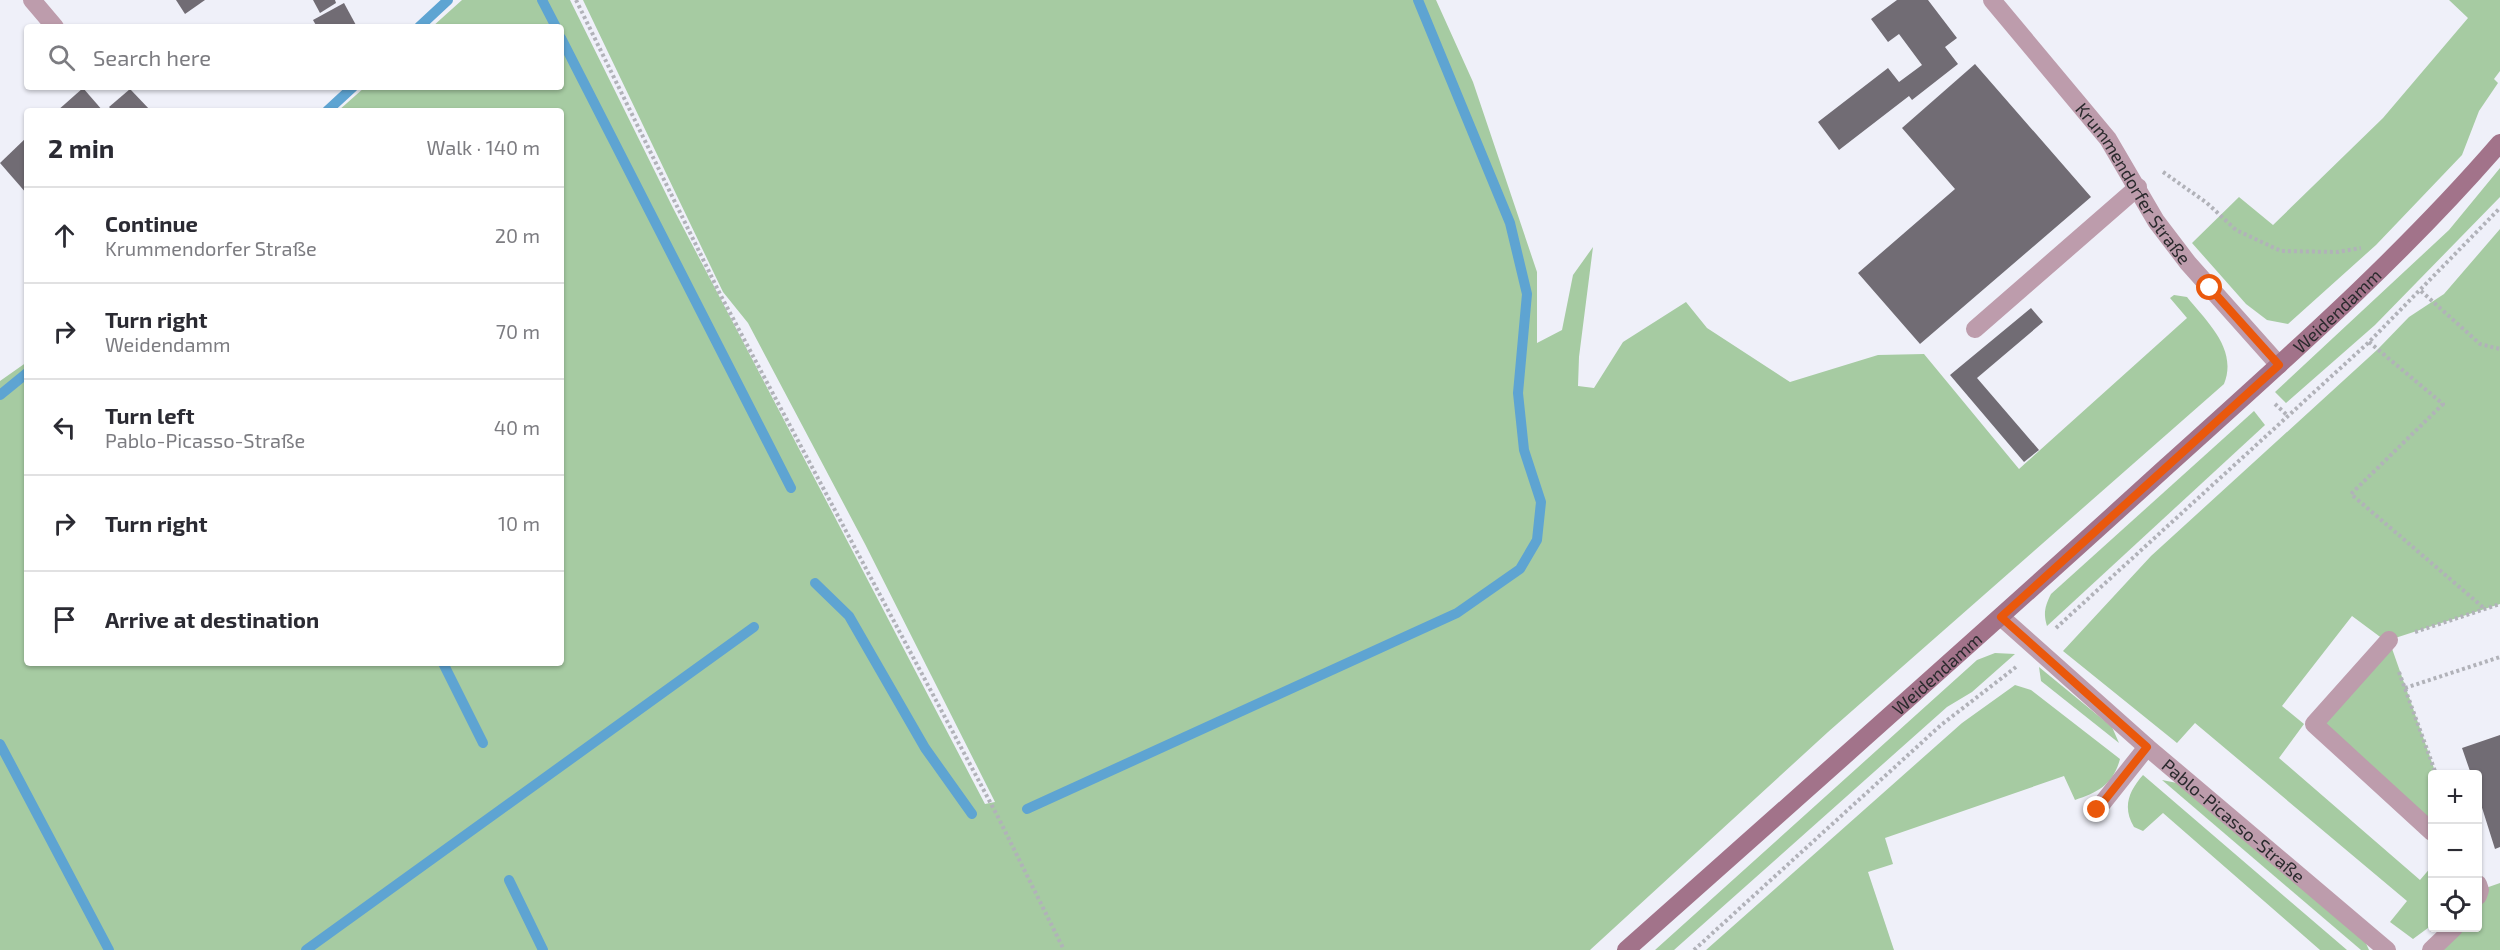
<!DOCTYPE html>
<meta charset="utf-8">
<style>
:root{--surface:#fff;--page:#f7f7f7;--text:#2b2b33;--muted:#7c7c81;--line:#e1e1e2}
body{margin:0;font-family:"Exo 2",sans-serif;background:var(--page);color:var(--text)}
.controls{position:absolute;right:18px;bottom:18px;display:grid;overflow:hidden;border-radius:6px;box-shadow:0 2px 4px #0004}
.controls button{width:54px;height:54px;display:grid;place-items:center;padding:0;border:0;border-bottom:2px solid var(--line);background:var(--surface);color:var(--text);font:30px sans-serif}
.stop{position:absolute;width:18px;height:18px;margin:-14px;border:4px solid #ea580c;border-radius:50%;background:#fff}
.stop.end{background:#ea580c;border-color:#fff;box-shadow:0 2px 6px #0008}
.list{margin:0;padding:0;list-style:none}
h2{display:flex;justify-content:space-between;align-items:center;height:78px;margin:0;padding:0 24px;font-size:26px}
h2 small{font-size:20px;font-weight:400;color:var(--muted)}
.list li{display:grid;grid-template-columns:39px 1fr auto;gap:18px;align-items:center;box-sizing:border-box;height:96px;padding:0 24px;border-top:2px solid var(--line)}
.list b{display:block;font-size:22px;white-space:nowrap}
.list p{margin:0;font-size:20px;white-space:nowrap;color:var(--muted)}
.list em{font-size:20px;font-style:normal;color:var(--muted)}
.icon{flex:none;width:33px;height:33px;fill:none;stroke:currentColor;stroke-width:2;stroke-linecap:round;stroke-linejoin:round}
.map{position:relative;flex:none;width:2500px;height:950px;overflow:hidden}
.search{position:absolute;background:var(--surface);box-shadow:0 2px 4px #0004;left:24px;top:24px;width:540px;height:66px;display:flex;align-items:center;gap:15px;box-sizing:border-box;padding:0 21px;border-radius:6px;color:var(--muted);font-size:22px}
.panel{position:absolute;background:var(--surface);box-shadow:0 2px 4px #0004;left:24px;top:108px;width:540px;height:558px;border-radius:6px}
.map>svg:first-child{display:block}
.green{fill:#a6cba2}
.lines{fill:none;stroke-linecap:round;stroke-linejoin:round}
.stream{stroke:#5ea4d2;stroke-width:10}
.building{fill:#716c74}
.path{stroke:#b1b2b9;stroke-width:4;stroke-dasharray:3 3;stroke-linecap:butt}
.lane{stroke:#bd9cac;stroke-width:18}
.street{stroke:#bd9cac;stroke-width:18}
.secondary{stroke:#a2738a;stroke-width:18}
.route{stroke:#ea580c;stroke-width:8}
.labels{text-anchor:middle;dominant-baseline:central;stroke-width:6;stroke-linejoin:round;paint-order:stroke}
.street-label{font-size:18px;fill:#2a2a2d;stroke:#fefefe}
</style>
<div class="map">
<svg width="2500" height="950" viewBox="0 0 2500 950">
<rect width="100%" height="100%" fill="#eff0f9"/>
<g class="green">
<path d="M 462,0 L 570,0 L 673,208 L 985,804 L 995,802 L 865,544 L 748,323 L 723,292 L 583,0 L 1436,0 L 1473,82 L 1537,272 L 1537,343 L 1562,330 L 1573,275 L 1593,247 L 1579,357 L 1578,386 L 1594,388 L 1623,342 L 1686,302 L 1707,328 L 1790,382 L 1878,355 L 1924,354 L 2019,469 L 2187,318 L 2170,298 L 2174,295 L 2187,297 C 2207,322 2238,349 2224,384 L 1828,732 L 1590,950 L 0,950 L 0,381 L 27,362 L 27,663 L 561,663 L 561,111 L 338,111 L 365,87 L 561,87 L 561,27 L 432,27 Z"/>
<polygon points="2449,0 2500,0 2500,71 2494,79 2498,83 2479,111 2462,155 2376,245 2288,324 2267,320 2246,304 2192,243 2239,197 2273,225 2383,118 2468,18"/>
<polygon points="2500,168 2500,197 2375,325 2286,403 2275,392 2449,230"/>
<polygon points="2500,229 2500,604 2389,640 2436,774 2432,774 2432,832 2314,724 2387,642 2352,616 2282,706 2304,724 2279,758 2420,880 2432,866 2432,925 2413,939 2390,922 2407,901 2195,723 2177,743 2063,651 2151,556 2378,349 2409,317 2444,294"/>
<path d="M 2254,411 L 2265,425 L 2047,626 C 2043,613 2045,606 2051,594 Z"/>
<polygon points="1995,653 2015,654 1972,692 1947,707 1674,950 1655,950 1977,660"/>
<polygon points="2039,667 2112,727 2119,743 2041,681"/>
<path d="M 2015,685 L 2031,690 L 2120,759 C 2113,785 2098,792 2075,800 L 2064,776 L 1885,838 L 1893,864 L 1868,872 L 1894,950 L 1706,950 L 1962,723 Z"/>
<path d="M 2143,775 L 2347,950 L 2320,950 L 2163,813 L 2143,831 L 2134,827 C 2122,807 2129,791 2143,775 Z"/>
<polygon points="2162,780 2177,783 2364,939 2369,950 2361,950"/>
<polygon points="2500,883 2500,950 2431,950 2454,928 2478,928 2478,884 2480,890"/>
</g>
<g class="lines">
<g class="stream">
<polyline points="542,0 556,27"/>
<polyline points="419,27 448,0"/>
<polyline points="561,38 791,488"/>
<polyline points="327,111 353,87"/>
<polyline points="0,395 27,373"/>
<polyline points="815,583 849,616 925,748 972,814"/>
<polyline points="443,663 483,743"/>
<polyline points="0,744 109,950"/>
<polyline points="1027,809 1457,613 1520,569 1537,540 1541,502 1524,450 1518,393 1527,294 1510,223 1418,0"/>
<polyline points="509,880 543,950"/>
<polyline points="306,950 754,627"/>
</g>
</g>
<g class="building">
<polygon points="176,0 205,0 185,14"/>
<polygon points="313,0 335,0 336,3 320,13"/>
<polygon points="1897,0 1928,0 1957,38 1945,47 1958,64 1912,100 1909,96 1839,150 1818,122 1888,68 1899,82 1922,65 1899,34 1888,42 1871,19"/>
<polygon points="344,3 357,27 317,27 313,20"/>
<polygon points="1975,64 2091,197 1920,344 1858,273 1955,189 1902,128"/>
<polygon points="83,88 103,111 57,111"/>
<polygon points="130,89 151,111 113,111 109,107"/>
<polygon points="27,137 27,194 0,163"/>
<polygon points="2031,308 2043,322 1977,378 2039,450 2024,462 1950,375"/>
<polygon points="2500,735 2500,847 2495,849 2478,795 2478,774 2471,774 2462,748"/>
</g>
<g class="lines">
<g class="path">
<polyline points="576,0 720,294 998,817 1064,950"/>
<polyline points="2163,172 2207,203 2236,230 2281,251 2337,252 2361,248"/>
<polyline points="2421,291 2480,344 2500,349"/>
<polyline points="2369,342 2443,404 2351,494 2485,609"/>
<polyline points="2275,404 2288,416"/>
<polyline points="2056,628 2369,342 2500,208"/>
<polyline points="2415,632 2500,604"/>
<polyline points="2399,672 2436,774"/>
<polyline points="2405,688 2500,657"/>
<polyline points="1694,950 1941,725 2016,667"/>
</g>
<g class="lane">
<polyline points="32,0 55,27"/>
<polyline points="1975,329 2138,187"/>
<polyline points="2389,640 2314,724 2432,832"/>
<polyline points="2097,810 2147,747"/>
<polyline points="2478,884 2480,890 2478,896"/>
<polyline points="2431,950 2454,928"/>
</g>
<g class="street">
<path id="s1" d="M 1992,0 L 2108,139 L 2156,221 L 2188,263 L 2279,365"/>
<path id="s2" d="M 2001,617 L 2147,747 L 2387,950"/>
</g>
<path class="secondary" id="s3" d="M 1626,950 C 1806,790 1987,630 2166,467 C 2281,363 2398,261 2500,143"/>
</g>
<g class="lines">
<polyline class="route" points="2097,810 2147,747 2001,617 2279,365 2210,288"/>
</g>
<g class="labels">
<g class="street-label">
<text stroke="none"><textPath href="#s1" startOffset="232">Krummendorfer Straße</textPath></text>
<text stroke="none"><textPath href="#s3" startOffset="956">Weidendamm</textPath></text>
<text stroke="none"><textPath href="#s3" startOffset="416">Weidendamm</textPath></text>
<text stroke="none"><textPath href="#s2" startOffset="309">Pablo-Picasso-Straße</textPath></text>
</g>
</g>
</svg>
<div class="controls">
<button>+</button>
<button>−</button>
<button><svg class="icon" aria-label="locate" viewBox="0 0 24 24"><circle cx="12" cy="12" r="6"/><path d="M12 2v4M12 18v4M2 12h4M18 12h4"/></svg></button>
</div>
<div class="stop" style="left:2210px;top:288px"></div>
<div class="stop end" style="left:2097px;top:810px"></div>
<div class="search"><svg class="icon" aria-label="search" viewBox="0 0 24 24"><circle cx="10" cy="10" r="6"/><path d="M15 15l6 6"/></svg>Search here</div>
<section class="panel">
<h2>2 min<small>Walk · 140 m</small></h2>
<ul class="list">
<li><svg class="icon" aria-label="ahead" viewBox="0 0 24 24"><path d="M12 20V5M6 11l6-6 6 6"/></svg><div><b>Continue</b><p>Krummendorfer Straße</p></div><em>20 m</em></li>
<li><svg class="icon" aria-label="right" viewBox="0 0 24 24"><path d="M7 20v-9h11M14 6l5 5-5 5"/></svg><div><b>Turn right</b><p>Weidendamm</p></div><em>70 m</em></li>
<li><svg class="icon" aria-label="left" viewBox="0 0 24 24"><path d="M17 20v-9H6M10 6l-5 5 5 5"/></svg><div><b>Turn left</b><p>Pablo-Picasso-Straße</p></div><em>40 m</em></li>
<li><svg class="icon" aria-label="right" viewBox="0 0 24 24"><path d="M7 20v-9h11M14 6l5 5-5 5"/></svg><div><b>Turn right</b></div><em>10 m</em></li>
<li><svg class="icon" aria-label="arrive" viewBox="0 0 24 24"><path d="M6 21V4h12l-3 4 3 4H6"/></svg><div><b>Arrive at destination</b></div></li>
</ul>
</section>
</div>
